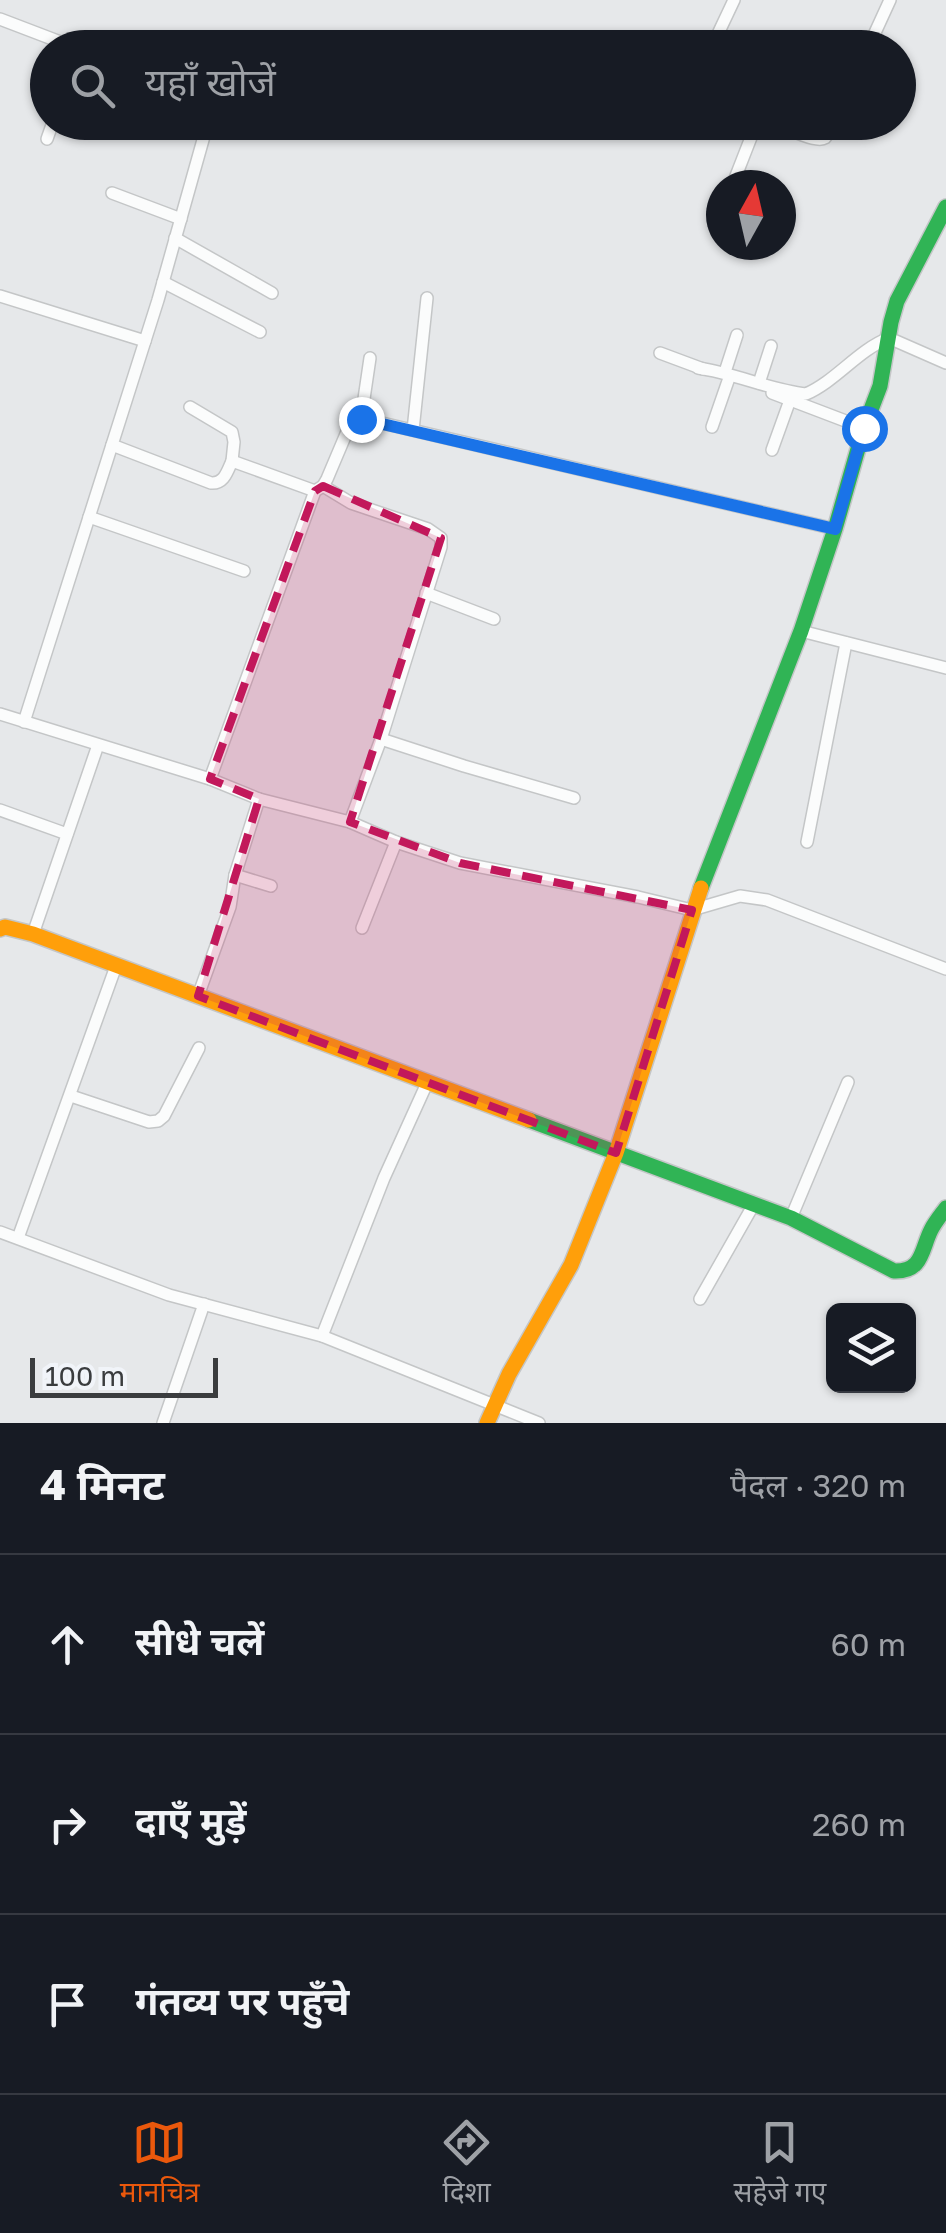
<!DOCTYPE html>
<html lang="hi">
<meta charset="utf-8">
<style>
:root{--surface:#171b24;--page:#242831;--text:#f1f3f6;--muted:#9ea1a6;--line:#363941;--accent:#ea580c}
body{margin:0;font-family:"Golos Text","Noto Sans Devanagari",sans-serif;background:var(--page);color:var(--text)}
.controls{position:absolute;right:30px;bottom:30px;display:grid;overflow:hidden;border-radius:15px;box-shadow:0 2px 8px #0004}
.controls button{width:90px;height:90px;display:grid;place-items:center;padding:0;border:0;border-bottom:2px solid var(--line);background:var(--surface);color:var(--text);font:50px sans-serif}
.compass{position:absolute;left:706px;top:170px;width:90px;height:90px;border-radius:50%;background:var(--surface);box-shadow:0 2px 8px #0004;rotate:8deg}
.scale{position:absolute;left:30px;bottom:25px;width:188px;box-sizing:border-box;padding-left:10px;border:5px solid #3a3c3e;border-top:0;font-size:28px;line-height:35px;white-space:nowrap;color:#3a3c3e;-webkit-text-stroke:8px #f1f4f9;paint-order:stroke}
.stop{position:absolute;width:30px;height:30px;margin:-22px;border:8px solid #1a73e8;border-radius:50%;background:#fff}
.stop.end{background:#1a73e8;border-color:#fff;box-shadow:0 2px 10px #0008}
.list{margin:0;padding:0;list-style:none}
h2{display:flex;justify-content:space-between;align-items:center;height:130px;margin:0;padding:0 40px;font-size:42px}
h2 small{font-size:32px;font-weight:400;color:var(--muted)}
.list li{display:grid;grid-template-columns:65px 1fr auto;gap:30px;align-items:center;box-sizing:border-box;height:180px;padding:0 40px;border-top:2px solid var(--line)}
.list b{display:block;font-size:38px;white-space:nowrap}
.list em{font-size:32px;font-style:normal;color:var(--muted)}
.icon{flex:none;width:55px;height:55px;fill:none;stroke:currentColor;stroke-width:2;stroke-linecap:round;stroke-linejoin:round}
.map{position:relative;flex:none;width:946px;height:1423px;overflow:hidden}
.search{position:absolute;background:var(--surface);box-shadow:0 2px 8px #0004;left:30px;right:30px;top:30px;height:110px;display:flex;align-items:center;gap:25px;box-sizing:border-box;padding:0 35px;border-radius:55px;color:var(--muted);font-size:38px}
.sheet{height:670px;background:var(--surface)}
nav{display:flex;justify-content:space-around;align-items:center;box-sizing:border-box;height:140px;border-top:2px solid var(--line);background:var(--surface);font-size:28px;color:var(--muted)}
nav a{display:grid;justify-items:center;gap:5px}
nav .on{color:var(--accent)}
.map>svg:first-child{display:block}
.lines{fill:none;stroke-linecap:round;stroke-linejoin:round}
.street-casing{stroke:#c4c6c7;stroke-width:14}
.fast-casing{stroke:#c4c6c7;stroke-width:18}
.slow-casing{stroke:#c4c6c7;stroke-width:18}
.street{stroke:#fbfcfc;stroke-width:11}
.fast{stroke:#30b455;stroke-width:15}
.slow{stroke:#ff9f0a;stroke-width:15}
.route{stroke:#1a73e8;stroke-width:12}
.marked{fill:#c2185b;fill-opacity:0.2;stroke:#c2185b;stroke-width:8;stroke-dasharray:20 12;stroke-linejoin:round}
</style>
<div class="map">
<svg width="946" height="1423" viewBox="0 0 946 1423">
<rect width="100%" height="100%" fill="#e6e8ea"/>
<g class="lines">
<defs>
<g id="street">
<polyline points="0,19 76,48"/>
<polyline points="717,36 734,0"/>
<polyline points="868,48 890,0"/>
<path d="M 774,122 C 784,127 816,144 825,138 C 827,136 833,125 834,122"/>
<polyline points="47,139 53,122"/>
<polyline points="734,181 757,122"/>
<polyline points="112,193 181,219"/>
<polyline points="175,238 272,293"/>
<polyline points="163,282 260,332"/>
<polyline points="0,296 145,341"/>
<polyline points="660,353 703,369"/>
<path d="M 698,368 C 735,373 769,390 806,394 C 836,381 858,350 889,338 L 946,363"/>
<polyline points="725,372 737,335"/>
<polyline points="759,383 771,346"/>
<polyline points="772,393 864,428"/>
<polyline points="190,407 232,432 234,442 232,461 315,491"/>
<polyline points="361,419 370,358"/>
<polyline points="712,427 729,378"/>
<polyline points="413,430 427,298"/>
<path d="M 112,445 L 211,483 C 224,484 227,472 232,461"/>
<polyline points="772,450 790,400"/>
<polyline points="323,486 351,503 428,529 441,538 441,547 381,739 350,822"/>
<polyline points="89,517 244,571"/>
<polyline points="426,593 494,619"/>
<polyline points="801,631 946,668"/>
<polyline points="0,714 210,779 259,799 350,822 396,842 460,863 638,897 692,910 740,896 767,900 946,969"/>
<polyline points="24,722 158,300 208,122"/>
<polyline points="381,739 464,766 574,798"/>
<polyline points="210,779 315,491 323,486 327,479 349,427 356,420 369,420 835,529"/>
<polyline points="0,810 67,834"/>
<polyline points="807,842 846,643"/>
<polyline points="235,875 271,886"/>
<polyline points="362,928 396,842"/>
<polyline points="33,934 98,745"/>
<polyline points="198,996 230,907 235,875 259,799"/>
<polyline points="71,1096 149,1122 158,1121 164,1116 199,1048"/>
<polyline points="791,1218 848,1082"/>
<polyline points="0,1232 169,1295 322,1336 539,1423"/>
<polyline points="18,1238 116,966"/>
<polyline points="700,1299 754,1204"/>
<polyline points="322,1336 384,1178 428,1081"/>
<polyline points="163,1423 204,1304"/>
</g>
<g id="fast">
<polyline points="701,888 801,631 835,529 864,428 880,386 891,322 897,301 946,207"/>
<path d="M 529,1120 L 791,1218 L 894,1271 C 923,1272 921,1250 931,1230 C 935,1222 941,1215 946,1208"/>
</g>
<g id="slow">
<polyline points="0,929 5,927 33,934 529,1120"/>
<polyline points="487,1423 509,1374 571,1265 616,1153 701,888"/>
</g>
</defs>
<use href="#street" class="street-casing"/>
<use href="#fast" class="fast-casing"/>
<use href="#slow" class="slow-casing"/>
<use href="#street" class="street"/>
<use href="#fast" class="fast"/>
<use href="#slow" class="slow"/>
</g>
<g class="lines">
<polyline class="route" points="361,419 835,529 864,428"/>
</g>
<path class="marked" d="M 323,486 L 441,538 L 350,822 L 460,863 L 692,910 L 616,1153 L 198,996 L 259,799 L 210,779 L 315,491 Z"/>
</svg>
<div class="controls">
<button><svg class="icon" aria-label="layers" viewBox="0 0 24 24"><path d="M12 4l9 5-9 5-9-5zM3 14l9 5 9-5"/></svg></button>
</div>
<svg class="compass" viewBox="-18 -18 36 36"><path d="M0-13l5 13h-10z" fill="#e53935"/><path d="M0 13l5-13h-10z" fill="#9ea1a6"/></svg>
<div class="scale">100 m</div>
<div class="stop" style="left:864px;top:428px"></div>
<div class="stop end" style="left:361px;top:419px"></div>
<div class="search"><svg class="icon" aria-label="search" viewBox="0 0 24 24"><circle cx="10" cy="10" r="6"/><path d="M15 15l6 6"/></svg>यहाँ खोजें</div>
</div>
<section class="sheet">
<h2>4 मिनट<small>पैदल · 320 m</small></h2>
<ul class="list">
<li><svg class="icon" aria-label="ahead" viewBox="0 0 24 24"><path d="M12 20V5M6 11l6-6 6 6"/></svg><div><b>सीधे चलें</b></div><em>60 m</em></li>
<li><svg class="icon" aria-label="right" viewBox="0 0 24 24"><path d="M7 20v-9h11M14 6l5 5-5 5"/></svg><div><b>दाएँ मुड़ें</b></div><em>260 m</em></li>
<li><svg class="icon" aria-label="arrive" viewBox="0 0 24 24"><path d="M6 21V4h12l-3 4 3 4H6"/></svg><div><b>गंतव्य पर पहुँचे</b></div></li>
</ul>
</section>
<nav>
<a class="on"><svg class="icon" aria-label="map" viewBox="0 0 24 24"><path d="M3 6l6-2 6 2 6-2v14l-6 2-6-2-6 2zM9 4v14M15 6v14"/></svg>मानचित्र</a>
<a><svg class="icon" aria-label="directions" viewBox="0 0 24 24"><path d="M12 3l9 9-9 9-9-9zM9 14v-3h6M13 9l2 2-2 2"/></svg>दिशा</a>
<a><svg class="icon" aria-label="saved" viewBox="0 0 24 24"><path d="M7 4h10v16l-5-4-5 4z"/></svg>सहेजे गए</a>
</nav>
